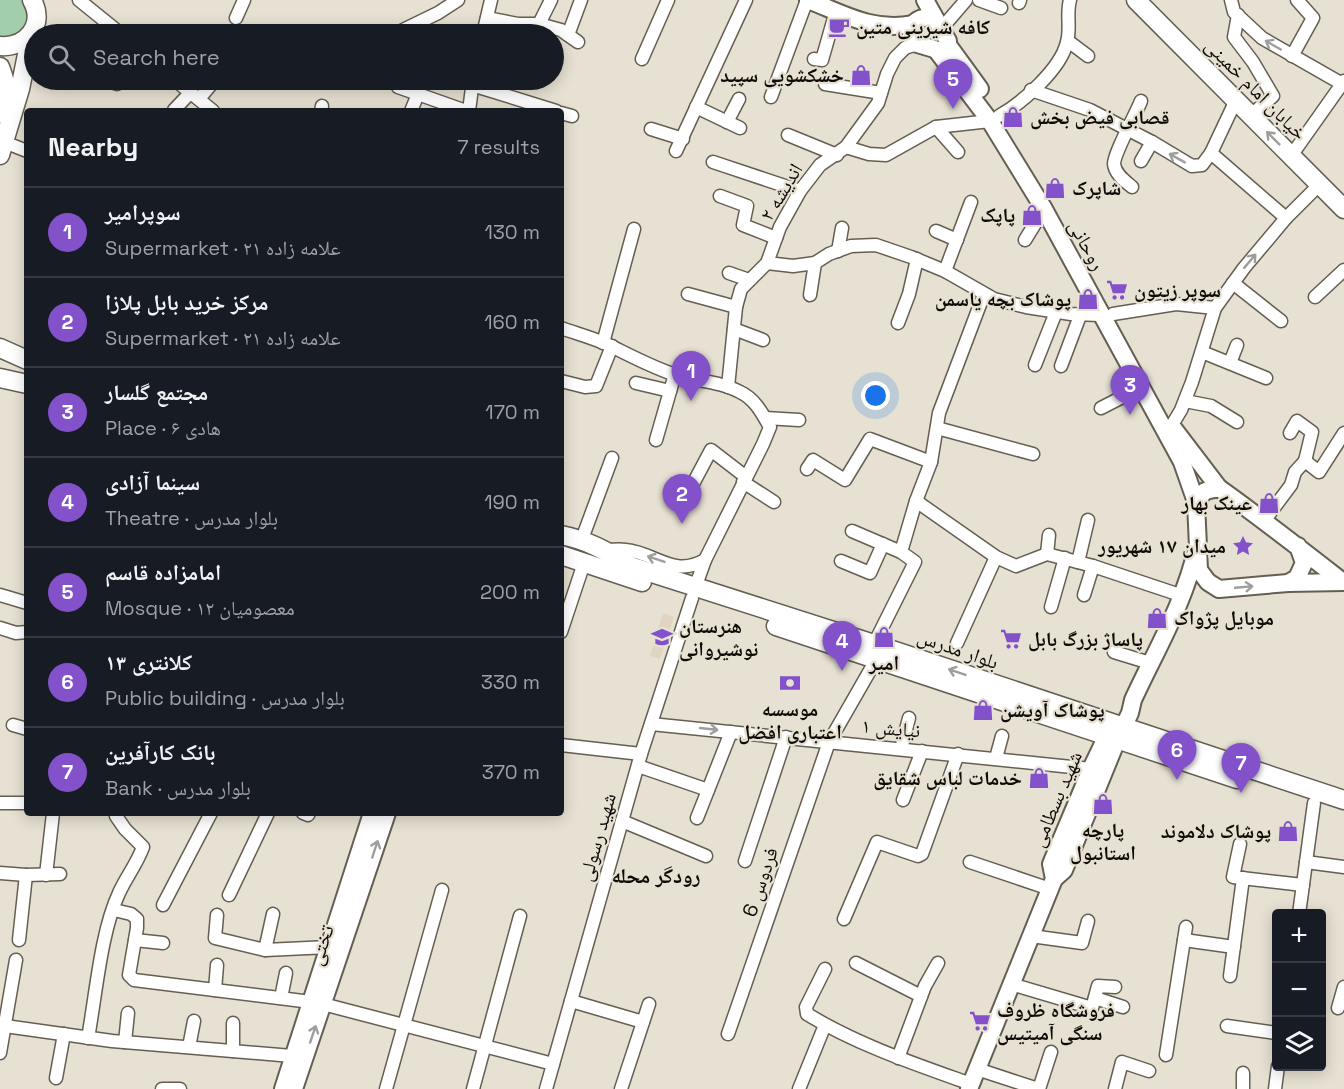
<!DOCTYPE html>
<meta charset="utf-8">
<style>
:root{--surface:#171b24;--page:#242831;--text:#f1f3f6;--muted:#9ea1a6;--line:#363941;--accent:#8352ca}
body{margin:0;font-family:"Space Grotesk","Noto Naskh Arabic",sans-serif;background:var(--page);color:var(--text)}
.controls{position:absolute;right:18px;bottom:18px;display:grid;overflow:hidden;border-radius:6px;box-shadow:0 3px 15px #0003}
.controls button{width:54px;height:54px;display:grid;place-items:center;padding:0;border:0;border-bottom:2px solid var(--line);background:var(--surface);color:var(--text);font:30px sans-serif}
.you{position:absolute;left:876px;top:396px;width:21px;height:21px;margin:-15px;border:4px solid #fff;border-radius:50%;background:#1a73e8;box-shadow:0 0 0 9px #1a73e833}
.badge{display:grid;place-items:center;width:39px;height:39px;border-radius:50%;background:var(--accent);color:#fff;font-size:20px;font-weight:700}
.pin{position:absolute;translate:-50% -50px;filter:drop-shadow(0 2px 3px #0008)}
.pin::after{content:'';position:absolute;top:32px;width:21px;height:18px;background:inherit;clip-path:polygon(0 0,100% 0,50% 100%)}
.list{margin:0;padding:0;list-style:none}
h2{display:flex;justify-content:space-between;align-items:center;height:78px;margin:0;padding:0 24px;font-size:26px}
h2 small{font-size:20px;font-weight:400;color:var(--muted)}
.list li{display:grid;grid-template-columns:39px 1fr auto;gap:18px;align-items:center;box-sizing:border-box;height:90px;padding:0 24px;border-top:2px solid var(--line)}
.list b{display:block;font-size:22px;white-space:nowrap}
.list p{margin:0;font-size:20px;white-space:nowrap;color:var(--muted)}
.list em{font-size:20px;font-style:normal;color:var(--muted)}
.icon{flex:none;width:33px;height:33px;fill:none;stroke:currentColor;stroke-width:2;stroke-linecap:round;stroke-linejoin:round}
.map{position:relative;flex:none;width:1344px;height:1089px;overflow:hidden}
.search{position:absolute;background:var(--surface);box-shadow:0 3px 15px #0003;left:24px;top:24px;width:540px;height:66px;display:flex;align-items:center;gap:15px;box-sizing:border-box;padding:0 21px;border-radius:33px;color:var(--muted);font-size:22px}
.panel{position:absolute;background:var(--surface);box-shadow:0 3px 15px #0003;left:24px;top:108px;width:540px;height:708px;border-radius:6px}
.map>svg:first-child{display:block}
.built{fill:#dfd5c1}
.green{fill:#a2ceae}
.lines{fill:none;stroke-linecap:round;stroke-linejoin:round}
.street-casing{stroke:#645e53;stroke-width:15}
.secondary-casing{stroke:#645e53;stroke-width:20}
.primary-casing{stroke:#645e53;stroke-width:21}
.street{stroke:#fff;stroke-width:12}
.secondary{stroke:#fff;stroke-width:16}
.primary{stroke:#fff;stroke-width:18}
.oneway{stroke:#9f9e9c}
.labels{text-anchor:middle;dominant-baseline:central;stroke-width:4.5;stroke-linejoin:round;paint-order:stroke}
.poi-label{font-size:20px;font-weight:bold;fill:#0f0c08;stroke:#e7e1d3;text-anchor:start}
.street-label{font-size:20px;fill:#0f0c08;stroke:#e7e1d3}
.neighbourhood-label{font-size:21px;font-weight:bold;fill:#0f0c08;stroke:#e7e1d3}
</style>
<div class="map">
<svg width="1344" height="1089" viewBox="0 0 1344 1089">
<rect width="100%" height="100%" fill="#e7e1d3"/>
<polygon class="built" points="663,613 674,617 660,659 650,656"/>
<path class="green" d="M 0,0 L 22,0 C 33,14 28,25 16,36 L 0,37 Z"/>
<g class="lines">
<defs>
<g id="street">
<polyline points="79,0 121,34"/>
<polyline points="979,0 1001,8"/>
<polyline points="1231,0 1234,12 1262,38 1344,85"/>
<polyline points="1019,3 1020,0"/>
<polyline points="1238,15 1234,37 1253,62 1273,96 1251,115"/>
<polyline points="236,18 244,0"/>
<polyline points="487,18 518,24 539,24 561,30 578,42"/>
<polyline points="941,29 966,0"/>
<polyline points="265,33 270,34"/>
<polyline points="340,34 399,32 438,13 458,0"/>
<polyline points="483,34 491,0"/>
<polyline points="534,34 551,0"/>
<polyline points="568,35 581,0"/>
<polyline points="1068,41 1088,56"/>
<polyline points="1292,56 1313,18 1297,0"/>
<polyline points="642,59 668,0"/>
<polyline points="814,59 822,60 836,11"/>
<polyline points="109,80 117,84"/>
<polyline points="175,80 213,111"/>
<polyline points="825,84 881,93"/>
<polyline points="472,85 556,111"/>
<polyline points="398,87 466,111"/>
<polyline points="1031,90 1090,110 1152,142 1192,166 1202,165 1211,153 1236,100"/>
<polyline points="771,97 807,0"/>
<polyline points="199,99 215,80"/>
<polyline points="696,107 740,128"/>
<polyline points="174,110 191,92"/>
<polyline points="321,111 322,106"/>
<polyline points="411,111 418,94"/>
<polyline points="469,111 473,80"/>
<polyline points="561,113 572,116"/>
<path d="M 999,116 C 1022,103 1061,69 1067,42 C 1071,28 1066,14 1070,0"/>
<polyline points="727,122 739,99"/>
<polyline points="936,127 958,152"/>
<polyline points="651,129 683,139"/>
<polyline points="788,135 837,155"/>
<polyline points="4,142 27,151"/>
<polyline points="846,147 869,154 886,155 936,127 990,121"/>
<polyline points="676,151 746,0"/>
<polyline points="1211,153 1286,218"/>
<polyline points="1291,156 1344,81"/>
<polyline points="1141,161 1152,142"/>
<polyline points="713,162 800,191"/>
<path d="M 1132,187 C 1125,181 1115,174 1114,164 C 1114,153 1136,114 1141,101"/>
<polyline points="720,196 747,206 743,225 776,238"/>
<polyline points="936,231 957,240"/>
<polyline points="1025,240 1044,209"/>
<polyline points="838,251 842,228"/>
<polyline points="767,263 793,266 815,263 829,254 851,246 876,245 911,257 945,271 994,299 1026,307 1071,314 1101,315"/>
<polyline points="945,271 971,202"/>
<polyline points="729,273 749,280"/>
<polyline points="1233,283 1281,321"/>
<polyline points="688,294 736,307"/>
<polyline points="810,295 815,263"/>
<polyline points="1315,297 1344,270"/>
<polyline points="1113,314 1176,304 1215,308"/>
<polyline points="898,323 909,294 917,259"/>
<path d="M 561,328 C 578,334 597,339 613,347 C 633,357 652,367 673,374 C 695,381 720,381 740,392 C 755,399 762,413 770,427 L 763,444 L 705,560 L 695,588"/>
<polyline points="734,329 763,340"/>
<polyline points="603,343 634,229"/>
<polyline points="1202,352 1266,378"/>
<polyline points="1230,363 1237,345"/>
<polyline points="1035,365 1056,312"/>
<polyline points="1061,366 1081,313"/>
<polyline points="561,381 585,387 596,386 612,346"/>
<polyline points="636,383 670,391"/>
<polyline points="728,387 736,307 741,289 767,263 780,227 800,191 820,165 846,147 878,103 887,74 895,58 905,48 917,44"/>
<polyline points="1185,401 1211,406 1237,422"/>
<polyline points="1101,408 1140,388"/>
<polyline points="765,418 799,420"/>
<polyline points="1172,425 1181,410 1192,382 1215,308 1244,268 1286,218 1319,185"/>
<polyline points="937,428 1033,454"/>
<polyline points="1290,433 1297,421 1312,432 1305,461"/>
<polyline points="656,440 675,374"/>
<polyline points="807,469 813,460 845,480 870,439 931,462"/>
<polyline points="694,482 711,450 746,477"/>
<polyline points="743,482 774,502"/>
<polyline points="916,501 996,557 1016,566 1047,554 1093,566 1183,596"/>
<polyline points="1264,521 1291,485 1295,472 1305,461 1319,472 1344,433"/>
<polyline points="852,531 901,552 915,562 874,644"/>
<polyline points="582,539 612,458"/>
<path d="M 606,550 C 613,550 619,549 626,550 C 656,553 673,578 705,560"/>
<polyline points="901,552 916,501 931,462 939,413 984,294"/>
<polyline points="1047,554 1049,535"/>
<polyline points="841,561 870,573 883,544"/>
<polyline points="1078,562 1088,520"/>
<polyline points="0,595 27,603"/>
<polyline points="1084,595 1093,566"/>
<polyline points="1051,607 1065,558"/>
<polyline points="0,628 16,633 27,632"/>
<polyline points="561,632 584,563"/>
<polyline points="957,643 996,557"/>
<polyline points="1114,652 1150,663"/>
<polyline points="651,724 1091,769"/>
<polyline points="13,725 27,729"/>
<polyline points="561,745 641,754"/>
<polyline points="901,749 909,718"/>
<polyline points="996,758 1002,736"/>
<polyline points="638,766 708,790"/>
<polyline points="903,800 922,751"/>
<polyline points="0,803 27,803"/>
<polyline points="303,813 308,815 309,813"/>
<polyline points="697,818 731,732"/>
<polyline points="622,821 706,856"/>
<polyline points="1240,844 1233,877 1303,885"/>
<polyline points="745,861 786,737"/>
<polyline points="970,862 1050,889"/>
<polyline points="1306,862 1344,867"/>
<polyline points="0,873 26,875 60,874"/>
<polyline points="46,875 53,813"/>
<polyline points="229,895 268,813"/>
<polyline points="163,905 211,813"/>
<polyline points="114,910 131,914 137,919 137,928 129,975 134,980 319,1003 553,1064"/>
<polyline points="1299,914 1314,803"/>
<polyline points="217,915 215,938 265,950 329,947"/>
<polyline points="844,919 877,842 918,856 922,854 958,754"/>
<polyline points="1031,936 1082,943 1088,921"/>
<polyline points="19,940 26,875"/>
<polyline points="135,940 163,943"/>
<polyline points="1184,940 1234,947"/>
<polyline points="265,950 273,914"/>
<polyline points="856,963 921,996"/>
<path d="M 825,969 L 806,1007 L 807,1014 C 858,1045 915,1064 971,1084"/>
<polyline points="1230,976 1243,878"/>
<polyline points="1011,984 1092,1008 1098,986 1115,987"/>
<polyline points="215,990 217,965"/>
<polyline points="281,998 286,973"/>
<polyline points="1095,998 1123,1007"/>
<polyline points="571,1001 643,1022"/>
<polyline points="1338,1008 1344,987"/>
<polyline points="5,1026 112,1041 292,1056"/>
<polyline points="1227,1026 1276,1033"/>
<polyline points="728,1034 829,742 876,660"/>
<path d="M 88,1038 C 96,994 101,931 119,893 C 126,877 137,864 143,847 L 125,829 L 116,816 L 117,813"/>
<polyline points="125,1042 128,1013"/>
<polyline points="189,1047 194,1021"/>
<polyline points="233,1051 233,1023"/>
<polyline points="0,1053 16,960"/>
<polyline points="1166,1055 1186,927"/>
<polyline points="898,1058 925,986 938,963"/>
<polyline points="977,1069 1038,1089"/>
<polyline points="56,1078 64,1034"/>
<polyline points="162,1089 180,1089"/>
<polyline points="386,1089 442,890"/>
<polyline points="473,1089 520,916"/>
<polyline points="546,1089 641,754 692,598"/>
<polyline points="621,1089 649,1004"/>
<polyline points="799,1089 825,1025"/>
<polyline points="1039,1089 1051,1052"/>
<polyline points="1115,1089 1122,1062 1149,1071"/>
<polyline points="1243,1089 1243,1073"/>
<polyline points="1275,1089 1278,1066"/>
</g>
<g id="secondary">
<path d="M 808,0 C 844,14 873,32 913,24"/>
<path d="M 925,0 L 948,41 L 948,45 L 941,51 L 914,43 C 905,27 917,13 935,19"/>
<polyline points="948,45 980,89"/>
<polyline points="937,51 990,121 1044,209 1182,462 1196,502"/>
<polyline points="1174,429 1219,488"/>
<path d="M 1298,546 L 1304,563 L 1297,578 L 1288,583 L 1219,589 L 1208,582 L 1199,570 L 1196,502 L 1205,491 L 1219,488 C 1261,518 1302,550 1343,582"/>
<polyline points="1288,583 1344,582"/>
<polyline points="1054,879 1051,864 1091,769 1112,725"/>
<polyline points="283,1089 372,813"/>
<polyline points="294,1089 387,813"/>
<path d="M 969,1089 L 1054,879 L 1064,870 L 1117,740 L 1130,713 L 1133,700 C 1156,650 1185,602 1197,547"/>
</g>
<g id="primary">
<polyline points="1136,0 1344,209"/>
<path d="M 0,46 C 26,48 46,25 32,0"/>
<path d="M 0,67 C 6,82 10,98 4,114"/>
<polyline points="0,155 20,89 31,35"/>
<polyline points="0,348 27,360"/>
<polyline points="0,378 27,384"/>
<path d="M 561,535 C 587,540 607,551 630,566 L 874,644 L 1344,800"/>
<polyline points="561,555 642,582"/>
<polyline points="776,626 1237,779"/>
</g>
</defs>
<use href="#street" class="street-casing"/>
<use href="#secondary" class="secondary-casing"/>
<use href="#primary" class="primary-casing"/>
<use href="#street" class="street"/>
<use href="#secondary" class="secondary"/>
<use href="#primary" class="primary"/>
</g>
<defs><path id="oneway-shaft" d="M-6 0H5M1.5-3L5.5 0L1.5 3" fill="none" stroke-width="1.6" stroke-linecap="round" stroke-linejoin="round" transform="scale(1.5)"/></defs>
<g class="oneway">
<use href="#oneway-shaft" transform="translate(1273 45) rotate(-150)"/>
<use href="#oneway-shaft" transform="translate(1273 138) rotate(-135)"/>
<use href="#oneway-shaft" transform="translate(1177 158) rotate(-151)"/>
<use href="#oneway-shaft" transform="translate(1250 261) rotate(-50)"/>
<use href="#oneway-shaft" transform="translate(656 559) rotate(-161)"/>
<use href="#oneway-shaft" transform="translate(1244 587) rotate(-5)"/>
<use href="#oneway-shaft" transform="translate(957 672) rotate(-161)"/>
<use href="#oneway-shaft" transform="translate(709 729) rotate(6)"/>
<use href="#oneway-shaft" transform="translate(375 849) rotate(-72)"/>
<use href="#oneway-shaft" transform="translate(313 1034) rotate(-71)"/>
</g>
<defs>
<symbol id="cafe-bare" viewBox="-9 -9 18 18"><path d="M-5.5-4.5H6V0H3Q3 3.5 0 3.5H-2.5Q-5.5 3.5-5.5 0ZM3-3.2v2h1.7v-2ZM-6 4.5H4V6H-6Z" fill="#8352ca" stroke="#e7e1d3" stroke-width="2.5" paint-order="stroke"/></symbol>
<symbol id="shop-bare" viewBox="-9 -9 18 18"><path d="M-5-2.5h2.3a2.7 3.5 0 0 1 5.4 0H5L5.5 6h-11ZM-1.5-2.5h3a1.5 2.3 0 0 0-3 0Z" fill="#8352ca" stroke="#e7e1d3" stroke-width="2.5" paint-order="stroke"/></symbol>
<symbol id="supermarket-bare" viewBox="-9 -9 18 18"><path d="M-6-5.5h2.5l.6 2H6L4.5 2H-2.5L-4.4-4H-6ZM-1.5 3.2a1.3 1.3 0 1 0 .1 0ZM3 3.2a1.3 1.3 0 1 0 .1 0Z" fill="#8352ca" stroke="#e7e1d3" stroke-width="2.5" paint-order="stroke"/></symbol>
<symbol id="sight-bare" viewBox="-9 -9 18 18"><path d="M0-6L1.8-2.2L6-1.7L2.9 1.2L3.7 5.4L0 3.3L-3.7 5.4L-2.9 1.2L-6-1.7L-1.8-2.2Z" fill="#8352ca" stroke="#e7e1d3" stroke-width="2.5" paint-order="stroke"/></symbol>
<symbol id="school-bare" viewBox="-9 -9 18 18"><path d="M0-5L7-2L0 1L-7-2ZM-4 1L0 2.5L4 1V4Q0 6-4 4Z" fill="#8352ca" stroke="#e7e1d3" stroke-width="2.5" paint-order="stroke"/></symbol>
<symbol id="bank-bare" viewBox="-9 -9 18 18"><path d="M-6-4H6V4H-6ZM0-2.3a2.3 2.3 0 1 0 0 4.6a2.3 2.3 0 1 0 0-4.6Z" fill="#8352ca" stroke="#e7e1d3" stroke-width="2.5" paint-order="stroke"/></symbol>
</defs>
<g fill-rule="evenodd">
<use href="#cafe-bare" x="824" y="12" width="30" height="30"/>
<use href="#shop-bare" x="846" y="60" width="30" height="30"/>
<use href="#shop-bare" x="998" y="102" width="30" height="30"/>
<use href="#shop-bare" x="1040" y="173" width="30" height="30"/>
<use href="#shop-bare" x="1017" y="200" width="30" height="30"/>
<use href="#supermarket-bare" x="1102" y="275" width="30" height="30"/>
<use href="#shop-bare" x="1073" y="284" width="30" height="30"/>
<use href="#shop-bare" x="1254" y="488" width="30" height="30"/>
<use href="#sight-bare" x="1228" y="531" width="30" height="30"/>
<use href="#shop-bare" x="1142" y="603" width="30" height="30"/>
<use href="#school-bare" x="647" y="622" width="30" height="30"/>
<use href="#shop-bare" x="869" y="622" width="30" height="30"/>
<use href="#supermarket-bare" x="996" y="624" width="30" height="30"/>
<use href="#bank-bare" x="775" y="668" width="30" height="30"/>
<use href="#shop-bare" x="968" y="695" width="30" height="30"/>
<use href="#shop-bare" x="1024" y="763" width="30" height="30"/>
<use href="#shop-bare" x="1088" y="789" width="30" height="30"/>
<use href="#shop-bare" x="1273" y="816" width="30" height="30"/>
<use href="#supermarket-bare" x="965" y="1006" width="30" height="30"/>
</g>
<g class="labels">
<g class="poi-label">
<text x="856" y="27">کافه شیرینی متین</text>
<text x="844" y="75" text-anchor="end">خشکشویی سپید</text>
<text x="1030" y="117">قصابی فیض بخش</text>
<text x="1072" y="188">شاپرک</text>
<text x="1015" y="215" text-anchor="end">پاپک</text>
<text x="1134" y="290">سوپر زیتون</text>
<text x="1071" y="299" text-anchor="end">پوشاک بچه یاسمن</text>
<text x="1252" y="503" text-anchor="end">عینک بهار</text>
<text x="1226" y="546" text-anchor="end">میدان ۱۷ شهریور</text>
<text x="1174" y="618">موبایل پژواک</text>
<text x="679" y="626">هنرستان<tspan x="679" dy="23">نوشیروانی</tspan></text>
<text x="1028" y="639">پاساژ بزرگ بابل</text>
<text x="884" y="663" text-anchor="middle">امیر</text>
<text x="790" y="709" text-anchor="middle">موسسه<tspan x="790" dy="23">اعتباری افضل</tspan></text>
<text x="1000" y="710">پوشاک آویشن</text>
<text x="1022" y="778" text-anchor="end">خدمات لباس شقایق</text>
<text x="1103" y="830" text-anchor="middle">پارچه<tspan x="1103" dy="23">استانبول</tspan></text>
<text x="1271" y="831" text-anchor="end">پوشاک دلاموند</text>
<text x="997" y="1010">فروشگاه ظروف<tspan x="997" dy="23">سنگی آمیتیس</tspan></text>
</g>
<g class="street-label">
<text transform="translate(1256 89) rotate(45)">خیابان امام خمینی</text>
<text transform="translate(781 192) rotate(-59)">اندیشه ۲</text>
<text transform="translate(1087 245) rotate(62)">روحانی</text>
<text transform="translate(958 649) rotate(19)">بلوار مدرس</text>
<text transform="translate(891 728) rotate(5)">نیایش ۱</text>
<text transform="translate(1056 799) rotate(-67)">شهید بسطامی</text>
<text transform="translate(597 837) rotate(-74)">شهید رسولی</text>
<text transform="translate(760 882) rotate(-71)">فردوس 6</text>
<text transform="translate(321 945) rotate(-72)">تختی</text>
</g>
<g class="neighbourhood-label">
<text x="656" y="875">رودگر محله</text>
</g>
</g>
</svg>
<div class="controls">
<button>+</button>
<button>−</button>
<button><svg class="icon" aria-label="layers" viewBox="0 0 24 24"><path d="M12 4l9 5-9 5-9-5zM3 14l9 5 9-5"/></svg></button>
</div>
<div class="you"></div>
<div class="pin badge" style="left:691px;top:401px">1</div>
<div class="pin badge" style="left:682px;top:524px">2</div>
<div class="pin badge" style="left:1130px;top:415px">3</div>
<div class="pin badge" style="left:842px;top:671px">4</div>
<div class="pin badge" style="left:953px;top:109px">5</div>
<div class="pin badge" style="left:1177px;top:780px">6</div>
<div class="pin badge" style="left:1241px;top:793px">7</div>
<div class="search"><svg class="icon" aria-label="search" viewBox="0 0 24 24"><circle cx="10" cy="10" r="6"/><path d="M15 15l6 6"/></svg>Search here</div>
<section class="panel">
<h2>Nearby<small>7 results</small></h2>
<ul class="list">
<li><span class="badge">1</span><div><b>سوپرامیر</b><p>Supermarket · علامه زاده ۲۱</p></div><em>130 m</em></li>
<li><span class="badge">2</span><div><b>مرکز خرید بابل پلازا</b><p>Supermarket · علامه زاده ۲۱</p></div><em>160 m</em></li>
<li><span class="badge">3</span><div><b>مجتمع گلسار</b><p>Place · هادی ۶</p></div><em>170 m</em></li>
<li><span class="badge">4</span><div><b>سینما آزادی</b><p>Theatre · بلوار مدرس</p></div><em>190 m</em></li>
<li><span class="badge">5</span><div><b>امامزاده قاسم</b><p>Mosque · معصومیان ۱۲</p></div><em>200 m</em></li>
<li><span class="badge">6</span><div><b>کلانتری ۱۳</b><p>Public building · بلوار مدرس</p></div><em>330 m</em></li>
<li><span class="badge">7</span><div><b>بانک کارآفرین</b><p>Bank · بلوار مدرس</p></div><em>370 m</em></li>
</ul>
</section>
</div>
